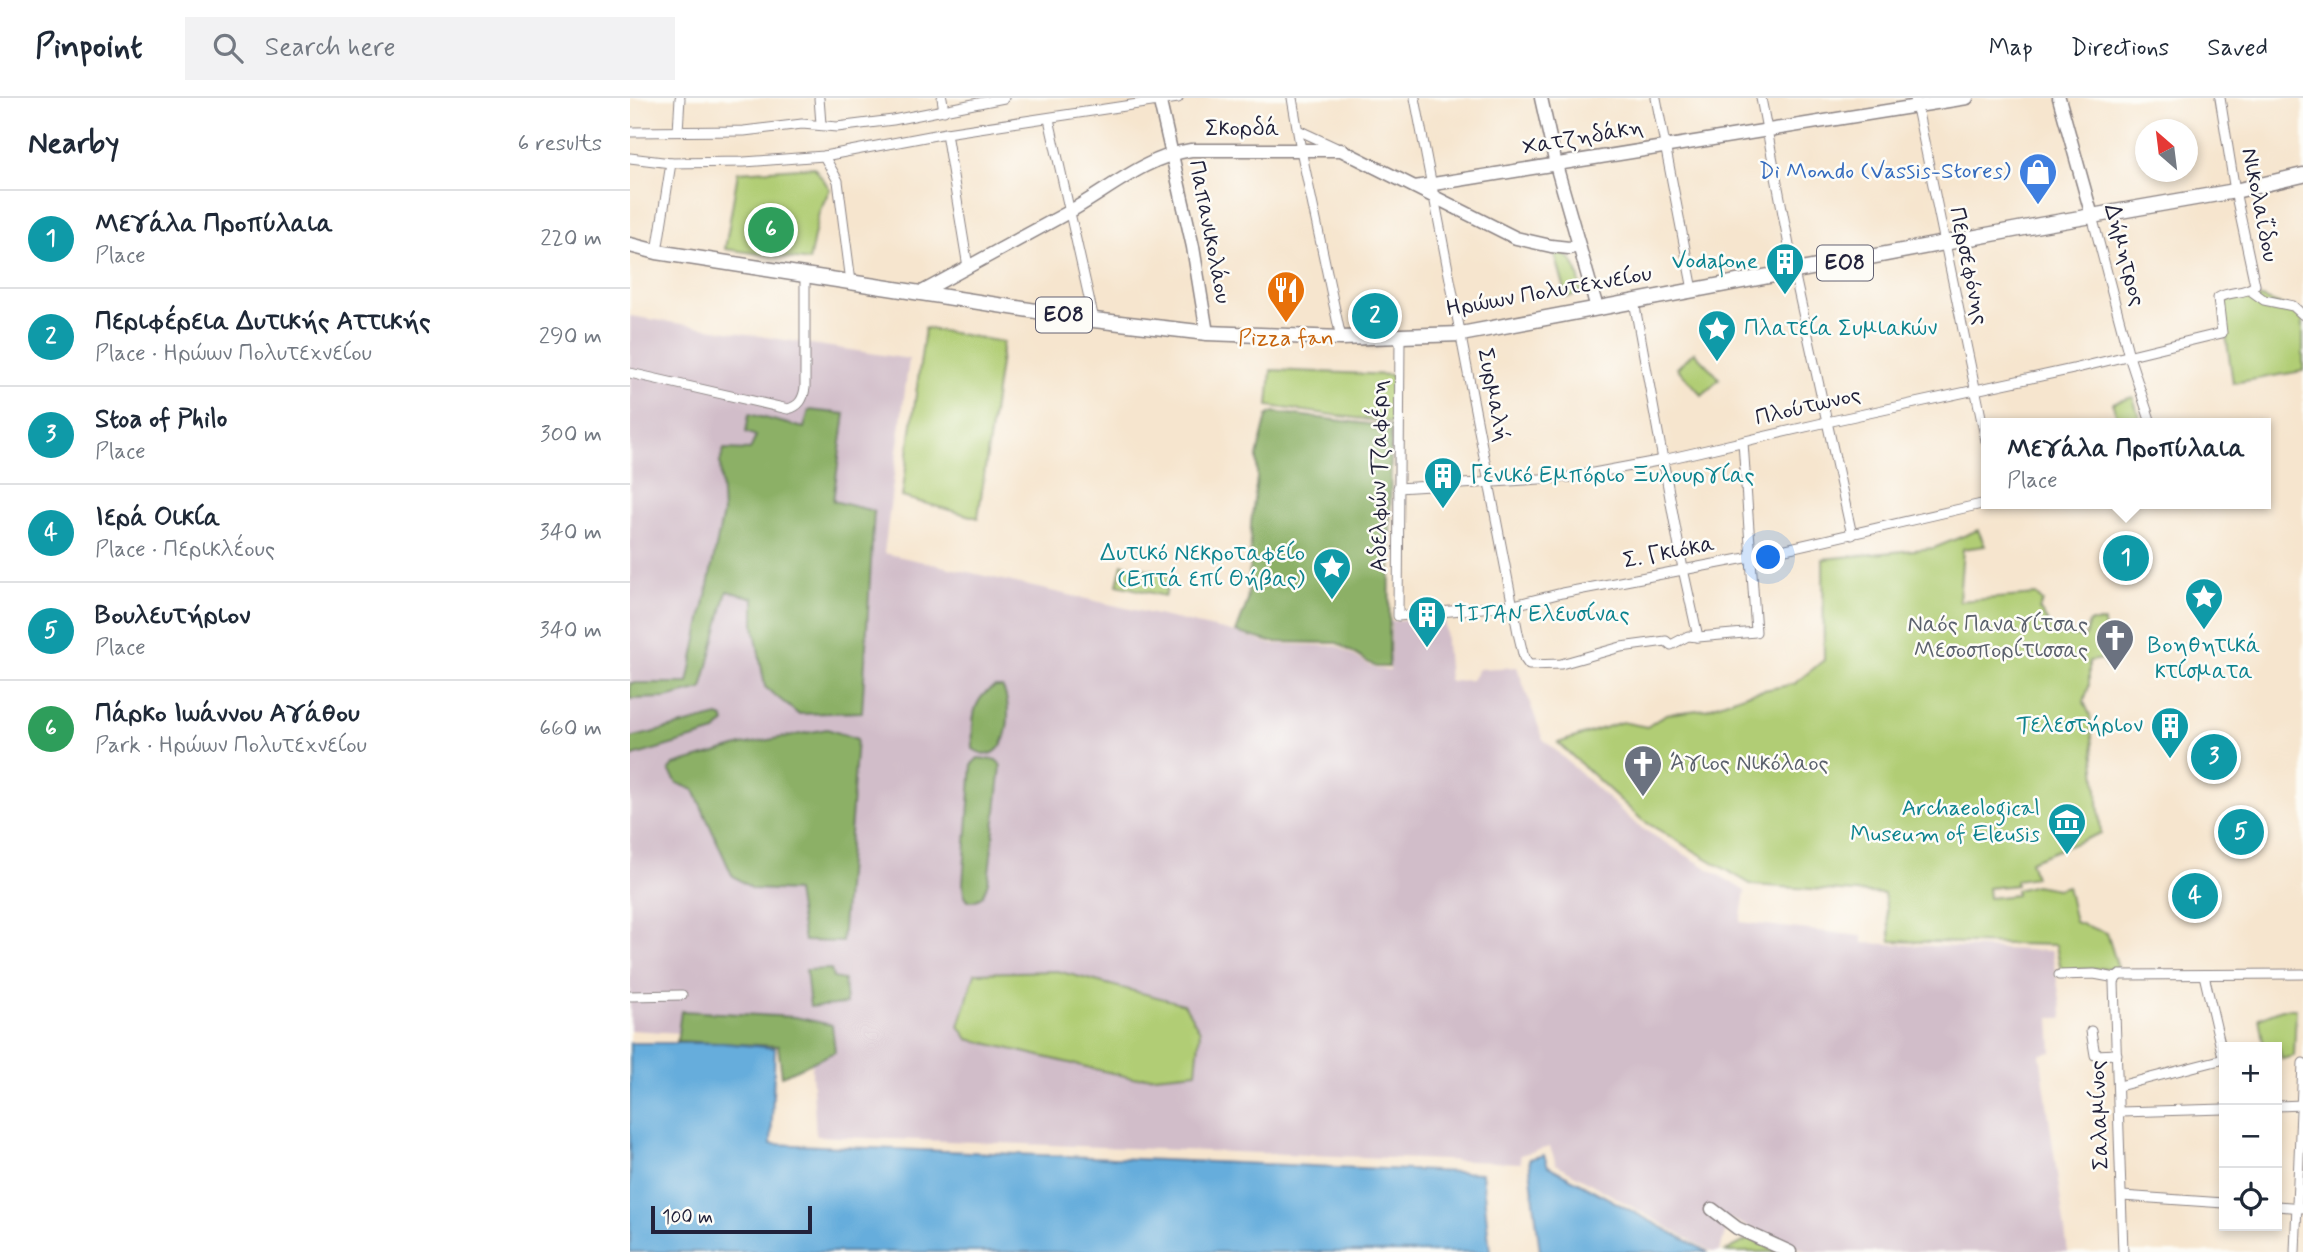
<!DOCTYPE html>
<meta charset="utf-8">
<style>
:root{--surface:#fff;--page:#f2f2f3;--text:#1f2937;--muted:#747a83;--line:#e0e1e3;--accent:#1a73e8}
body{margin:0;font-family:Mynerve,sans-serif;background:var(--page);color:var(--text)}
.controls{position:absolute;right:21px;bottom:21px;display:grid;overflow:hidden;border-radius:0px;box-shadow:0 4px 10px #0003}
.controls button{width:63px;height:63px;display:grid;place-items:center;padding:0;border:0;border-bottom:2px solid var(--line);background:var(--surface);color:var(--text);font:35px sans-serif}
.compass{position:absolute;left:1505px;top:21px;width:63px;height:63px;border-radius:50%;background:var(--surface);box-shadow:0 4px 10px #0003;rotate:332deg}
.scale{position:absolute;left:21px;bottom:18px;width:161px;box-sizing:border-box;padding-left:7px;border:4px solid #22223b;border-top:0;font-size:19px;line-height:24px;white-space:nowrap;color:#22223b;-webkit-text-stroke:5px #fdfcf7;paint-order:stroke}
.you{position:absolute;left:1139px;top:460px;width:24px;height:24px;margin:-18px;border:5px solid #fff;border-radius:50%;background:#1a73e8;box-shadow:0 0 0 10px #1a73e833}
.badge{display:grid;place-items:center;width:46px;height:46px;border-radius:50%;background:var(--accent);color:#fff;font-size:23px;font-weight:700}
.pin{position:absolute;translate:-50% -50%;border:4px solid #fff;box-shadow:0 2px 7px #0006}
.popup{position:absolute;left:1351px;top:320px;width:290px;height:91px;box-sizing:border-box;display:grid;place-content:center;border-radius:0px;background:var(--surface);filter:drop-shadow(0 2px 5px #0005);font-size:23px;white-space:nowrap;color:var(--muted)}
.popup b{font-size:26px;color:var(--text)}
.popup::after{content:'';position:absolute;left:50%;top:100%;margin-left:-14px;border:14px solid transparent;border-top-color:var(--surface)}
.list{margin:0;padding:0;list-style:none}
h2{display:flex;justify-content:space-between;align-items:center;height:91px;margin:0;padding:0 28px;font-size:30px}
h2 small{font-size:23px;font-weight:400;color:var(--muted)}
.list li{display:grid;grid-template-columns:46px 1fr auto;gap:21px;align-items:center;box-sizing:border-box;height:98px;padding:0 28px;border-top:2px solid var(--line)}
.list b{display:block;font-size:26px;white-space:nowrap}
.list p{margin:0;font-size:23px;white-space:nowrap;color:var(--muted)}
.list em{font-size:23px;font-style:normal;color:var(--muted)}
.icon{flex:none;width:38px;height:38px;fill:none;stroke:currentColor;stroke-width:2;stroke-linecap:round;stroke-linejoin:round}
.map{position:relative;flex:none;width:1673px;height:1154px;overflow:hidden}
header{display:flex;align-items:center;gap:42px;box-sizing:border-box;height:98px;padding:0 35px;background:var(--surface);border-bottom:2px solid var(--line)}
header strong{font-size:33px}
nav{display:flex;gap:38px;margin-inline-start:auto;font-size:24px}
.search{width:490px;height:63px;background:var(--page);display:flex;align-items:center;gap:18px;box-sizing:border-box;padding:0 24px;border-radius:0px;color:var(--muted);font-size:26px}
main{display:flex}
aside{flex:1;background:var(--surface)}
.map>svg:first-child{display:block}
.industrial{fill:#d1bdc9}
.green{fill:#b1cd74;stroke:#6a7858;stroke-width:2}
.forest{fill:#8cb066;stroke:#576950;stroke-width:2}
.water{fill:#66addc;stroke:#44688c;stroke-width:2}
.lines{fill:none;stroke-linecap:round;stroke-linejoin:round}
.street-casing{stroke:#8c8484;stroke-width:11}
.secondary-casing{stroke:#8c8484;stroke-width:15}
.primary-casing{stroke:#8c8484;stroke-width:17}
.street{stroke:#fff;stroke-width:9}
.secondary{stroke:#fff;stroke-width:12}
.primary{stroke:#fff;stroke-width:14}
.labels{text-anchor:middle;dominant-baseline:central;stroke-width:5;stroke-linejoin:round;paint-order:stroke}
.shield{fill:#fdfcf7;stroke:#646373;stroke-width:2}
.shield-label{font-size:21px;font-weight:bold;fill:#22223b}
.street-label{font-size:23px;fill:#22223b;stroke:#fdfcf7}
.shop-label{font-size:23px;fill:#366cbe;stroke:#fdfcf7;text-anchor:end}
.culture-label{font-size:23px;fill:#0d838f;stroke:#fdfcf7;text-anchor:end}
.food-label{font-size:23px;fill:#c56008;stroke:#fdfcf7}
.worship-label{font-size:23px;fill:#5b616d;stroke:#fdfcf7;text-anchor:end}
</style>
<header>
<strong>Pinpoint</strong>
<div class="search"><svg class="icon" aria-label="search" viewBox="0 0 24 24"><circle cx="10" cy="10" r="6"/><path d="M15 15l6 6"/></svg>Search here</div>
<nav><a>Map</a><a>Directions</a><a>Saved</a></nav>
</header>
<main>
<aside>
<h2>Nearby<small>6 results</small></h2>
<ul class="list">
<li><span class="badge" style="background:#0f9aa8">1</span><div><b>Μεγάλα Προπύλαια</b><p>Place</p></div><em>220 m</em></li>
<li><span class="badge" style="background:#0f9aa8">2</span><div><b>Περιφέρεια Δυτικής Αττικής</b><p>Place · Ηρώων Πολυτεχνείου</p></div><em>290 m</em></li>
<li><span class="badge" style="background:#0f9aa8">3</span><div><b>Stoa of Philo</b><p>Place</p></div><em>300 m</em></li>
<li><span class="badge" style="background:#0f9aa8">4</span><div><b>Ιερά Οικία</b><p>Place · Περικλέους</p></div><em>340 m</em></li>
<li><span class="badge" style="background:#0f9aa8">5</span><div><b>Βουλευτήριον</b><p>Place</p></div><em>340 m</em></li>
<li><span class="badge" style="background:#2e9e5b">6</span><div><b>Πάρκο Ιωάννου Αγάθου</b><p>Park · Ηρώων Πολυτεχνείου</p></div><em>660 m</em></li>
</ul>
</aside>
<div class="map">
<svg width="1673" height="1154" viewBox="0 0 1673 1154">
<rect width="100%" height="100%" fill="#fdfcf7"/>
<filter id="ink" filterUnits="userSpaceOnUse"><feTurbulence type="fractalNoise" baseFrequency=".0143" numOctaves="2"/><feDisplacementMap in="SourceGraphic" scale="14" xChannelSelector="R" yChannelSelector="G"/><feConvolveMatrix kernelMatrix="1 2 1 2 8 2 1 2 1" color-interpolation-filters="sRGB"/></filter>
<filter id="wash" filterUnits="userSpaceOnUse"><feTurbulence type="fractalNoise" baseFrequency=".00686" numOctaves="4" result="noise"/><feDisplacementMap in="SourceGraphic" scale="28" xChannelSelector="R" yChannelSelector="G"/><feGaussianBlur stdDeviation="1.57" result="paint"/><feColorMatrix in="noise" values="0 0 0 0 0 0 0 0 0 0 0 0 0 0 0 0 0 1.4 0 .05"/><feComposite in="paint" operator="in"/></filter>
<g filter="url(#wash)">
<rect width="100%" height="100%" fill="#f6e5ce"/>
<polygon class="industrial" points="0,218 279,261 254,455 602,534 640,546 707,548 746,571 760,572 761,523 814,517 819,583 842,582 849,571 887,569 913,641 1008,728 1115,793 1110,824 1232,838 1233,845 1422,853 1433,920 1420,920 1422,954 1410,956 1438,1154 1178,1154 1100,1121 1089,1154 1082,1154 926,1066 920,1049 890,1057 891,1065 186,1038 180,943 0,932"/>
<g class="green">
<polygon points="184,69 200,91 189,114 179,163 95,151 108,74"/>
<path d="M 924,153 C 948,158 947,174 952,195 L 937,199 Z"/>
<polygon points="1623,197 1663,211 1673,221 1673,273 1603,285 1591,203"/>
<polygon points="295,230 373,244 348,420 272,399"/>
<polygon points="1064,254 1090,281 1072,297 1047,270"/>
<polygon points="641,272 762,277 761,325 638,308"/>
<polygon points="1503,299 1511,325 1490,325 1482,305"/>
<polygon points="1348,432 1355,448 1333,451 1329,503 1406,497 1413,504 1409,511 1426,536 1455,539 1459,524 1474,524 1475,534 1487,542 1493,554 1484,565 1476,569 1473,561 1459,563 1459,588 1454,604 1460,617 1471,735 1400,763 1405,779 1386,782 1386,787 1358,790 1359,800 1386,797 1386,792 1405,787 1427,791 1437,788 1445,824 1477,835 1488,870 1431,872 1426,847 1261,843 1254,796 1122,787 1012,722 928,645 992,624 1017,629 1036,616 1076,611 1119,595 1164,586 1194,562 1193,461 1304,450"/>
<polygon points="492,466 540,476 535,498 487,487"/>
<polygon points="427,873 554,906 570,933 566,974 503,980 338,941 329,928 345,875"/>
<polygon points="1652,911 1666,911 1664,958 1652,961 1648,947 1634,949 1629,920"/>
<polygon points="1119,1141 1149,1154 1094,1154"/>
</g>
<g class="forest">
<polygon points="179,312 215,316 203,403 244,413 232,614 168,616 135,589 124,528 124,500 97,493 72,591 36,600 0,601 0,585 58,585 93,415 90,364 94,351 120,352 126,338 116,334 119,316 174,330"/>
<polygon points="643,314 761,329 759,569 746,569 707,545 641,544 606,534 617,505 620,469 621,425 627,380 627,358 637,318"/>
<path d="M 365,589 L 372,589 C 384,606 380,675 343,651 C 342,627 340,600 365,589 Z"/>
<polygon points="88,618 93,620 95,624 85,634 0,659 0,640"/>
<polygon points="197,631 227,641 212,844 174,843 166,793 123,791 102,777 64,692 47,685 39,672 44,667 112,647"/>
<path d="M 348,660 L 367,662 L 371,668 L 358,784 C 354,796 352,803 339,803 L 334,798 L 333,785 L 342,666 Z"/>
<polygon points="201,871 203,880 214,882 216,906 180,909 176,872"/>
<polygon points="51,913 165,919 202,927 205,954 152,978 148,948 47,943"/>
</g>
<g class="water">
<polygon points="0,945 92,945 145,950 141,1046 852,1075 860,1154 0,1154"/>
<polygon points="914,1057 918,1068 1078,1154 910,1154 899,1061"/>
</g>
</g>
<g filter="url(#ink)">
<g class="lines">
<defs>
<g id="street">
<polyline points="189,0 191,26"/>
<polyline points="312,0 314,13"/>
<polyline points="662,0 671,52 711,240"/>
<polyline points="785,0 888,535 894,560 899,567 931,566 991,549 1036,543 1041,547 1058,538 1068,539 1126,534 1113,344"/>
<polyline points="1026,0 1063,192"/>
<polyline points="1131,0 1164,174 1222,437"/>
<polyline points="1285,0 1356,343"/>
<polyline points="419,21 464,222"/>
<polyline points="668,32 709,51"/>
<polyline points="48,33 50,0"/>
<polyline points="0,34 114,33 172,26 207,29 263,22 374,0"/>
<polyline points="316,35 338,169"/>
<polyline points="194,58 208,83 221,184"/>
<polyline points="0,60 41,65 114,64 194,58 316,35 548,0"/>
<polyline points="1462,118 1499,258 1521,325"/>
<polyline points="27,154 41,65"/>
<polyline points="1620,192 1634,202 1663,208 1673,217"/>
<polyline points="1004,203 1053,471 1068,539"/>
<polyline points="770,238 768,518 884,507 932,495 1121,459 1356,405"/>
<path d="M 0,275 L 158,311 C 169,308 173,302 175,290 L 175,178"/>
<path d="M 768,390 L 942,379 L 1033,362 L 1197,324 L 1443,271 L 1592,235 L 1588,200 C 1599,192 1616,197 1625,187 L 1605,93 L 1590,0"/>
<polyline points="1429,877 1464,876 1486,880 1490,877 1673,876"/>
<polyline points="1574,877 1594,963"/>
<polyline points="1486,880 1484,885 1493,1154"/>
<polyline points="0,898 52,897"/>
<polyline points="1461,933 1465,957 1487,956"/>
<polyline points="1489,988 1594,961"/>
<polyline points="1647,1008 1673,1007"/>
<polyline points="1490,1014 1594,1011"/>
<polyline points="1492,1098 1594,1105"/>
<polyline points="1647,1108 1673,1110"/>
<polyline points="1665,1154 1673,965"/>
</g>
<g id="secondary">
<polyline points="529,0 563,149 577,235"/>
<polyline points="911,0 926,67 967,210"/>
<polyline points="1429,0 1462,118"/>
<polyline points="785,89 1337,0"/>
<path d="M 290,195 C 339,168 388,142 437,115 C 477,93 515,59 561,52 L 711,52 L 886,140 L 921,148 L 939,150 L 949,148"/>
<polyline points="1082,1111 1107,1130 1160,1154"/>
</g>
<polyline id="primary" points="0,147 27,154 464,222 577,235 711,240 831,236 1410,127 1605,93 1673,77"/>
</defs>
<use href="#street" class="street-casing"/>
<use href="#secondary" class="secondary-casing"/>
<use href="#primary" class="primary-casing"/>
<use href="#street" class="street"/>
<use href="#secondary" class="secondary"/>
<use href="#primary" class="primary"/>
</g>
</g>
<defs>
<symbol id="shop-pin" viewBox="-11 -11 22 30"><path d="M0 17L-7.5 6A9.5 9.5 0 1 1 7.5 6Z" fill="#3f7fe0" stroke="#fdfcf7"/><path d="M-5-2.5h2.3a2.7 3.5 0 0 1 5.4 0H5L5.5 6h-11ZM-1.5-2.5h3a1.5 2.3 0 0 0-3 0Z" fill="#fff"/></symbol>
<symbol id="building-pin" viewBox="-11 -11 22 30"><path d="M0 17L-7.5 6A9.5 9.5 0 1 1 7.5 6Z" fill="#0f9aa8" stroke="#fdfcf7"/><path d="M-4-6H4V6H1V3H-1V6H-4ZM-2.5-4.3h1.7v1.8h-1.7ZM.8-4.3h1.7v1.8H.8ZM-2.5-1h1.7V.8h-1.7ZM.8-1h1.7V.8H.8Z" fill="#fff"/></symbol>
<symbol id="restaurant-pin" viewBox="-11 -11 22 30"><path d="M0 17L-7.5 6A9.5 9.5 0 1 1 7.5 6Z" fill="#e8710a" stroke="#fdfcf7"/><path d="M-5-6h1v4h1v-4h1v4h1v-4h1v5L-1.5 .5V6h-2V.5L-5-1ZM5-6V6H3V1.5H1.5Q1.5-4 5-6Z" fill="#fff"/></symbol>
<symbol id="sight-pin" viewBox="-11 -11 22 30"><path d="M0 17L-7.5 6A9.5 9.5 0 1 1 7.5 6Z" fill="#0f9aa8" stroke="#fdfcf7"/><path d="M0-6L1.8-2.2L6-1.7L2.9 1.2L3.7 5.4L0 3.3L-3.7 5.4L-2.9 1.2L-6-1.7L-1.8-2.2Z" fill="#fff"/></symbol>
<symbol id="church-pin" viewBox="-11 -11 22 30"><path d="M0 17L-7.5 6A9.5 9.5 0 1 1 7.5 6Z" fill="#6b7280" stroke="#fdfcf7"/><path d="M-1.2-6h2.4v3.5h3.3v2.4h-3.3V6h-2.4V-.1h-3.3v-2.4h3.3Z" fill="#fff"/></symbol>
<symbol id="museum-pin" viewBox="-11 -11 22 30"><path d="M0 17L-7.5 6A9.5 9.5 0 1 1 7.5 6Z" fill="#0f9aa8" stroke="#fdfcf7"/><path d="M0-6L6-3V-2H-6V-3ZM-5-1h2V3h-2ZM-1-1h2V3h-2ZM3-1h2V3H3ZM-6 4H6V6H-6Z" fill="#fff"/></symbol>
</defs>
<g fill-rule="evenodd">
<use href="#shop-pin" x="1386" y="52" width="44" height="60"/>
<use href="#building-pin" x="1133" y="142" width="44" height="60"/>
<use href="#restaurant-pin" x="634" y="170" width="44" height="60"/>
<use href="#sight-pin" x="1065" y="209" width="44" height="60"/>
<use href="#building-pin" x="791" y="356" width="44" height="60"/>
<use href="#sight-pin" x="680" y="447" width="44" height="60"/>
<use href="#sight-pin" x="1552" y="477" width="44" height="60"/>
<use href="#building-pin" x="775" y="495" width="44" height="60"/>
<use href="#church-pin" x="1463" y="518" width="44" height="60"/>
<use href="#building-pin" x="1518" y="606" width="44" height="60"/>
<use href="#church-pin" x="991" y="644" width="44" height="60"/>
<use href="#museum-pin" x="1415" y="702" width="44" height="60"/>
</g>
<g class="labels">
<g class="shield">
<rect x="1187" y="147.5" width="56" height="35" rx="5"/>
<rect x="406" y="199.5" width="56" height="35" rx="5"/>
</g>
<g class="shield-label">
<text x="1215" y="165">ΕΟ8</text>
<text x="434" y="217">ΕΟ8</text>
</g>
<g class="street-label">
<text x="612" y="31">Σκορδά</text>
<text transform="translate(953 40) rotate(-10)">Χατζηδάκη</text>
<text transform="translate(1629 107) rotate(79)">Νικολαΐδου</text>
<text transform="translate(579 134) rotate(79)">Παπανικολάου</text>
<text transform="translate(1494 157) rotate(75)">Δήμητρος</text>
<text transform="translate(1338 168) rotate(78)">Περσεφόνης</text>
<text transform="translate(919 194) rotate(-10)">Ηρώων Πολυτεχνείου</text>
<text transform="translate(863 297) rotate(79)">Συρμαλή</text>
<text transform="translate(1178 309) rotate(-13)">Πλούτωνος</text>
<text transform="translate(750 378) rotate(-90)">Αδελφών Τζαφέρη</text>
<text transform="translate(1039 455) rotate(-11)">Σ. Γκιόκα</text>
<text transform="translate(1470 1017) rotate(-92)">Σαλαμίνος</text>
</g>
<g class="shop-label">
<text x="1381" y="74">Di Mondo (Vassis-Stores)</text>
</g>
<g class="culture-label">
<text x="1128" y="164">Vodafone</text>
<text x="1114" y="231" text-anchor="start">Πλατεία Συμιακών</text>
<text x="840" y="378" text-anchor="start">Γενικό Εμπόριο Ξυλουργίας</text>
<text x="675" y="456">Δυτικό Νεκροταφείο<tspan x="675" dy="26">(Επτά επί Θήβας)</tspan></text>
<text x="824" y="517" text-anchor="start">TITAN Ελευσίνας</text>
<text x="1574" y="548" text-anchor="middle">Βοηθητικά<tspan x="1574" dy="26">κτίσματα</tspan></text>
<text x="1513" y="628">Τελεστήριον</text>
<text x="1410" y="711">Archaeological<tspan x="1410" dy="26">Museum of Eleusis</tspan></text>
</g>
<g class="food-label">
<text x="656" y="241">Pizza fan</text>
</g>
<g class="worship-label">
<text x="1458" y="527">Ναός Παναγίτσας<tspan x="1458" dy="26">Μεσοσπορίτισσας</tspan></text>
<text x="1040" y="666" text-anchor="start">Άγιος Νικόλαος</text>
</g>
</g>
</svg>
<div class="controls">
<button>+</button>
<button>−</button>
<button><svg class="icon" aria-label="locate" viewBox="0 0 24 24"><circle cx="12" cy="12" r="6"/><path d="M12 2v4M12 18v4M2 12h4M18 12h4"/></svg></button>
</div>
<svg class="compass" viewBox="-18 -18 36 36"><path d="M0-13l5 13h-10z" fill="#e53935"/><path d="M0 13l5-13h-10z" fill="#747a83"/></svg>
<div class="scale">100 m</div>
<div class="you"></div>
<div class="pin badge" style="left:1496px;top:460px;background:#0f9aa8">1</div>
<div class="popup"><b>Μεγάλα Προπύλαια</b>Place</div>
<div class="pin badge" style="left:745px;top:218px;background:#0f9aa8">2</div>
<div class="pin badge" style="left:1584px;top:659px;background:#0f9aa8">3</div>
<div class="pin badge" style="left:1565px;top:798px;background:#0f9aa8">4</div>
<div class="pin badge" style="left:1611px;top:734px;background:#0f9aa8">5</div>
<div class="pin badge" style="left:141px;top:132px;background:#2e9e5b">6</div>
</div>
</main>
